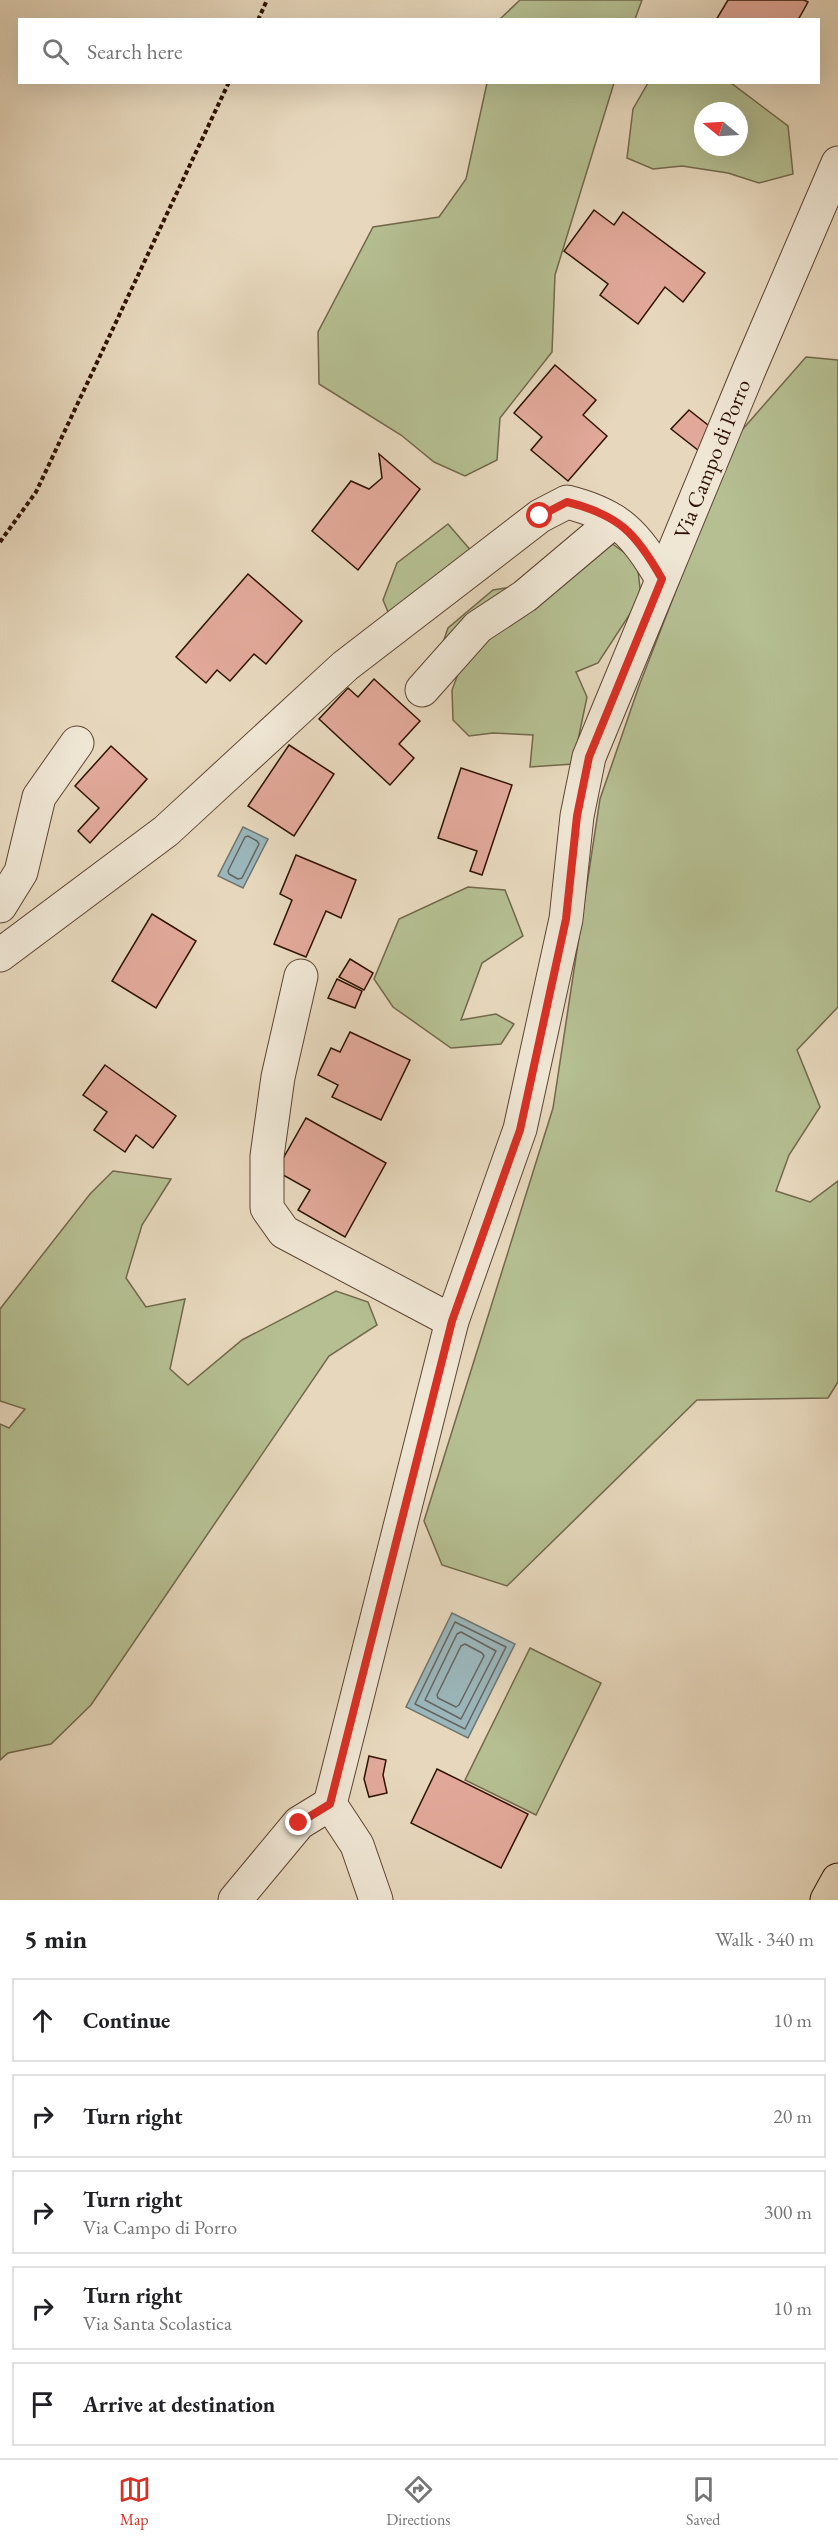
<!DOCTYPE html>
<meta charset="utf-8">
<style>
:root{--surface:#fff;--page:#f2f2f2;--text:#202124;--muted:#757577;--line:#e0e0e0;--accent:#d93025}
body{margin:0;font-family:"EB Garamond",serif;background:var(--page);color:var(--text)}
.compass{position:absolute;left:694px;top:102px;width:54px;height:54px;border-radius:50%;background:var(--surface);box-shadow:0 6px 24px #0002;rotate:288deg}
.stop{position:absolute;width:18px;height:18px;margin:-14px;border:4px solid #d93025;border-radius:50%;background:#fff}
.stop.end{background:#d93025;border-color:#fff;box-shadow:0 2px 6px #0008}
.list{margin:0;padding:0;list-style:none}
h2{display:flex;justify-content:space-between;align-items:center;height:78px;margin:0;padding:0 24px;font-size:26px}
h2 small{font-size:20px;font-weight:400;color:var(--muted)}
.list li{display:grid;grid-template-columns:39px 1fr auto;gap:18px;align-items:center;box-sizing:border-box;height:84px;margin:0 12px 12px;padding:0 12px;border:2px solid var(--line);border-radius:0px}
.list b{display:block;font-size:22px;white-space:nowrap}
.list p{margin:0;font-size:20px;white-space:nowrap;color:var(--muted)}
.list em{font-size:20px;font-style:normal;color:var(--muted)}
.icon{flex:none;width:33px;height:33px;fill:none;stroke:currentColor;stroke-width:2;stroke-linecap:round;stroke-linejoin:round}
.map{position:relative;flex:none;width:838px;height:1900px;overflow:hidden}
.search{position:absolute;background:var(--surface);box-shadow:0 6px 24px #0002;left:18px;right:18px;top:18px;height:66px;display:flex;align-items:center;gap:15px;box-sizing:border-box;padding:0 21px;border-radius:0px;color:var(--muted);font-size:22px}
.sheet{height:558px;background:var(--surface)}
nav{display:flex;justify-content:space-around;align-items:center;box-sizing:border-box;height:84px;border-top:2px solid var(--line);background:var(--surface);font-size:16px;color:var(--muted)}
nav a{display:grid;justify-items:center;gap:3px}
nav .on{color:var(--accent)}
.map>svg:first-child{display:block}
.green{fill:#b5bf92;stroke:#72684b;stroke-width:1.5;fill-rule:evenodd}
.water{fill:#9bb7bc;stroke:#707572;stroke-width:1.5}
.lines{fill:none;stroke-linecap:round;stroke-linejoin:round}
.shore{stroke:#666460;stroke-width:1.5}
.building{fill:#e2a99a;stroke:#301204;stroke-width:1.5}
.minor-casing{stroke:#5e4432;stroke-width:35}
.major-casing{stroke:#301204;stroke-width:35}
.path{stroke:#301204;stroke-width:4;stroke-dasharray:4.5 3;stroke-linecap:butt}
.minor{stroke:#efe6d4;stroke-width:33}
.major{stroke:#e7d8bd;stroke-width:33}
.route{stroke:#d93025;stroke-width:8}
.labels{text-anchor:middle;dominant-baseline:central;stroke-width:6;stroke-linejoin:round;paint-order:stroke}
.street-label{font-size:22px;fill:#301204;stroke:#efe6d4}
</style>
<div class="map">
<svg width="838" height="1900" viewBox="0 0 838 1900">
<rect width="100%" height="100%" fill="#e7d8bd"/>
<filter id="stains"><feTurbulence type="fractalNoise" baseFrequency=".00333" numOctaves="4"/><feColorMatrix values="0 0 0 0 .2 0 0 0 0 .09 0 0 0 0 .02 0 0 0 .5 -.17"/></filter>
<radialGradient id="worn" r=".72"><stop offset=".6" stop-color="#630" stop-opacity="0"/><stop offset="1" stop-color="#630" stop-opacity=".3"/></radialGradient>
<g class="green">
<polygon points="520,0 642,0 635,19 500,19"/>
<polygon points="487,83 614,83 555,275 552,352 500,418 497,460 465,476 434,462 401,435 319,384 318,332 373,227 439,217 466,179"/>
<path d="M 648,83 L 731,83 L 788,126 L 793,174 L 759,183 L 728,173 L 682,166 L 653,169 L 627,158 L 633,109 ZM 703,111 L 739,111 L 739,147 L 703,147 Z"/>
<polygon points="806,357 838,360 838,1007 797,1050 820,1107 789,1155 776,1191 810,1202 838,1181 838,1382 828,1398 697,1400 507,1586 442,1565 424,1521 553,1108 600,799 639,686 735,438"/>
<polygon points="448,524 473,553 391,619 383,600 397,563"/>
<polygon points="599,534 637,562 641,597 598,663 576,672 587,697 573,764 530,767 533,735 493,733 469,736 453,720 452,690 464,658 440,651 448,628 493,590 523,585 561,544"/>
<polygon points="468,887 505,890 523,936 482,963 461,1020 496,1014 514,1024 501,1044 451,1048 393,1007 374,979 399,919"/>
<polygon points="113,1171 171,1179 142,1225 126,1278 146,1307 185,1299 170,1369 188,1385 242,1340 336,1291 368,1302 377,1325 329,1356 91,1705 51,1744 8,1753 0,1760 0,1424 9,1428 25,1409 0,1401 0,1309 90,1194"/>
<polygon points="530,1648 601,1683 536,1815 465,1780"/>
</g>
<g class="water">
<polygon points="243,827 268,839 243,888 218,876"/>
<polygon points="452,1613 515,1644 468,1738 406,1707"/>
</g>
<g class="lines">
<g class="shore">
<polygon points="248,836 257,841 259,844 242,878 238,879 229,874 228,871 245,837"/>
<polygon points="455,1622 506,1647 465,1729 415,1704"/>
<polygon points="461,1632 496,1651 461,1719 425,1700 457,1634"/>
<polygon points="465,1644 482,1653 484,1656 459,1705 456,1707 438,1698 437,1695 461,1646"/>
</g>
</g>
<g class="building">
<polygon points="728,0 804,0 808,2 798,20 716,20"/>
<polygon points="594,210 614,225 623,212 705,273 683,302 665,287 638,324 600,295 608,284 564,251"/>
<polygon points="555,365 596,400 583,415 607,436 568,481 531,450 542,437 514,413"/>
<polygon points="689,410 713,429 703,454 671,429"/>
<polygon points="379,454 420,489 358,570 312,531 351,481 369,489 382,478"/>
<polygon points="248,574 302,621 266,664 254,654 230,681 217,670 206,683 176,657"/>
<polygon points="374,679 420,721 399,744 414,758 390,785 319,719 348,688 358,697"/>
<polygon points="289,745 334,774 294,836 248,806"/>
<polygon points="111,746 147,779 90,843 78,831 99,808 75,786"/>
<polygon points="461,768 512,785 482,875 470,871 477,851 438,838"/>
<polygon points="296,855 356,880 341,918 326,911 306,957 274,944 292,900 280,894"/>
<polygon points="152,914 196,941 156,1008 112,981"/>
<polygon points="350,959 373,973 364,990 339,977"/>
<polygon points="337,979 362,991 355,1008 328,998"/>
<polygon points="350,1032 410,1060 381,1120 332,1097 338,1085 318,1075 331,1048 340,1052"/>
<polygon points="105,1065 176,1116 153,1148 136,1135 125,1152 94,1130 107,1112 83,1095"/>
<polygon points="306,1118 386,1163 345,1237 298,1210 310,1190 276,1171"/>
<polygon points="369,1756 386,1760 383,1775 387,1793 369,1797 364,1779"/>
<polygon points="437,1769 528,1814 501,1868 411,1823"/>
</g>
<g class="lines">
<defs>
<g id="minor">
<polyline points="422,690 478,627 525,596 614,521"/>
<polyline points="0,906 21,872 39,797 77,743"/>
<path d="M 0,955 L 166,831 L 345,666 L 540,516 L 567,502 C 619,515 636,534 662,579"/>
<polyline points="301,976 278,1077 267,1156 267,1208 284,1232 452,1321"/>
<polyline points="235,1900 299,1823 330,1804"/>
<polyline points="376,1900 357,1845 330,1804 452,1321 520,1129 566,919 577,816 589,757 749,370 838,163"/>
</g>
<polyline id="major" points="827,1900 838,1880"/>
</defs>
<use href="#minor" class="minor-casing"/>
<use href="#major" class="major-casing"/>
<g class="path">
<polyline points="258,20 267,0"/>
<polyline points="0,542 36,492 229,82"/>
</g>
<use href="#minor" class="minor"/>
<use href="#major" class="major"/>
</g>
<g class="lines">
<path class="route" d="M 299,1823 L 330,1804 L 452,1321 L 520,1130 L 566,919 L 577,816 L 589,757 L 662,579 C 636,533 619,515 567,502 L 540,516"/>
</g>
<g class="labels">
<g class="street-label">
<text transform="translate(712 459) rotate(-68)">Via Campo di Porro</text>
</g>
</g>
<rect width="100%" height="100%" filter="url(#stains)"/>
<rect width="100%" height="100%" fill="url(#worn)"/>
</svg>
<svg class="compass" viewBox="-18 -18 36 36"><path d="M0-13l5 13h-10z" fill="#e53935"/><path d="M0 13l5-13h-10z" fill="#757577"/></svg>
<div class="stop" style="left:540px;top:516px"></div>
<div class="stop end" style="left:299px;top:1823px"></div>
<div class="search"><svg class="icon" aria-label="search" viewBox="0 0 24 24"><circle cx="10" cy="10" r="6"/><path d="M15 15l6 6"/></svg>Search here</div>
</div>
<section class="sheet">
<h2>5 min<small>Walk · 340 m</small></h2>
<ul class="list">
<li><svg class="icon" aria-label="ahead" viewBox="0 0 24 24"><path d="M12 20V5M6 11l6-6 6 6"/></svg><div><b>Continue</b></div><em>10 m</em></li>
<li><svg class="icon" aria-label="right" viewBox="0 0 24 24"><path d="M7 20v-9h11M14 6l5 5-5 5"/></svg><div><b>Turn right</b></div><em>20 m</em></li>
<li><svg class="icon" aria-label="right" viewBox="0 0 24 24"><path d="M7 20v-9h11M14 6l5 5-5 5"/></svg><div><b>Turn right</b><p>Via Campo di Porro</p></div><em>300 m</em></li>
<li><svg class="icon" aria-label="right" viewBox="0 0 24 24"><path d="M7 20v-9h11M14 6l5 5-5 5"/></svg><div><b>Turn right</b><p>Via Santa Scolastica</p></div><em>10 m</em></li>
<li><svg class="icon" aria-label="arrive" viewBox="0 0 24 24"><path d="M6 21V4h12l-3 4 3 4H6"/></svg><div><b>Arrive at destination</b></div></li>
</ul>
</section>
<nav>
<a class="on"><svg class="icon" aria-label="map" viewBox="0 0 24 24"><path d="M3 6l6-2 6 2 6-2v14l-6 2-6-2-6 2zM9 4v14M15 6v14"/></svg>Map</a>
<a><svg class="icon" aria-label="directions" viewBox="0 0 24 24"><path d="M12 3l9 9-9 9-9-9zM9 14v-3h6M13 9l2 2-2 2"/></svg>Directions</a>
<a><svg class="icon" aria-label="saved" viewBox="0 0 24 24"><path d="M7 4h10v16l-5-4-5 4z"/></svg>Saved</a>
</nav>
